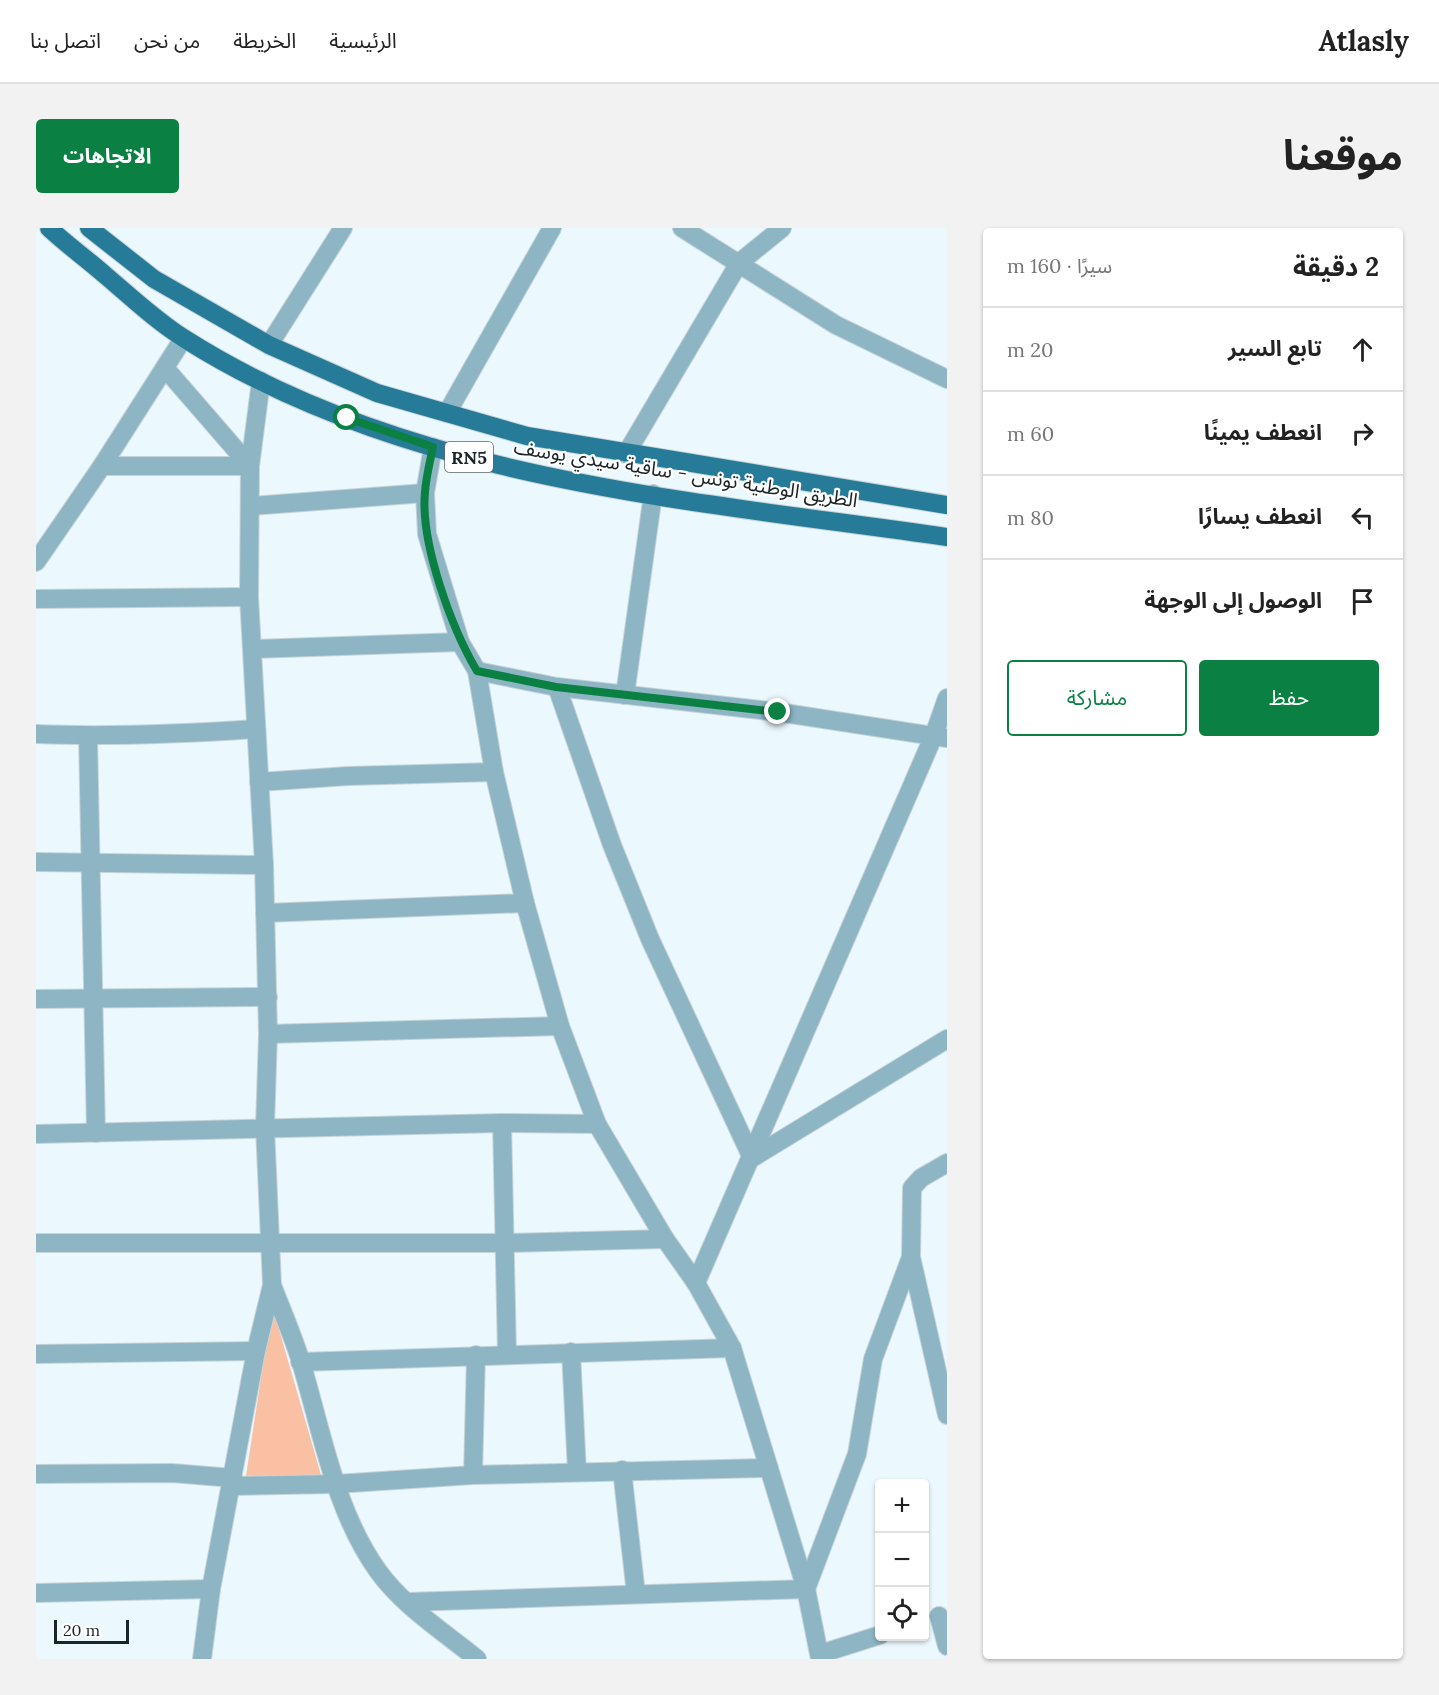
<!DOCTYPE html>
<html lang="ar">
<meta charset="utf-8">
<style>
:root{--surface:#fff;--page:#f2f2f2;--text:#222;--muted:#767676;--line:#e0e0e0;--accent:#0b8043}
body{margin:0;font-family:Lora,"Noto Sans Arabic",serif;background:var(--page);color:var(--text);direction:rtl}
.controls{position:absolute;right:18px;bottom:18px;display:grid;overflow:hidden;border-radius:6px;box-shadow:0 2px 4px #0004}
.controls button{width:54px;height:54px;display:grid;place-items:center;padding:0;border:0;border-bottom:2px solid var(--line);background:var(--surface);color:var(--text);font:30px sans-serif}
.scale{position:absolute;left:18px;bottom:15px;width:75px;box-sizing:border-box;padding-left:6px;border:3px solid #1b2427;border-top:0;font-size:16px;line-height:21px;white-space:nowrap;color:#1b2427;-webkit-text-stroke:4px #fff;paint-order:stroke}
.stop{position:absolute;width:18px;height:18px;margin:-14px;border:4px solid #0b8043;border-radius:50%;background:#fff}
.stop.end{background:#0b8043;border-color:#fff;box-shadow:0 2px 6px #0008}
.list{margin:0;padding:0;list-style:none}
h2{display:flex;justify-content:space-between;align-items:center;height:78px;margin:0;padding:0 24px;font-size:26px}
h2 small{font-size:20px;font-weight:400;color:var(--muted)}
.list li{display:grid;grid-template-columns:39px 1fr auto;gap:18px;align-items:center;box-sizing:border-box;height:84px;padding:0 24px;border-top:2px solid var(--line)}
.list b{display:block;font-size:22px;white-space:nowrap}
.list em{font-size:20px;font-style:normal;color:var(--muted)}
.actions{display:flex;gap:12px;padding:18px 24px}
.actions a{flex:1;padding:14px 0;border:2px solid var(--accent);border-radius:6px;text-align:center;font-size:21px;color:var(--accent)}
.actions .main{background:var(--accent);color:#fff}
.icon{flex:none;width:33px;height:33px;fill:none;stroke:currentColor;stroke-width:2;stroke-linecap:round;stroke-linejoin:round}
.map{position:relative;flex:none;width:911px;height:1431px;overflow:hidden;direction:ltr;border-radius:6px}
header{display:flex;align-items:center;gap:36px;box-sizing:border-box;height:84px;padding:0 30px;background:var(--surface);border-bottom:2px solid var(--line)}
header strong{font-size:28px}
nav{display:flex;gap:33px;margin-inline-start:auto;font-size:21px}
.intro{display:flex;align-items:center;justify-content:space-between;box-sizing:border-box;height:144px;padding:0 36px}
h1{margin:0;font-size:42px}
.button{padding:15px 27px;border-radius:6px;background:var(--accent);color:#fff;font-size:21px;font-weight:700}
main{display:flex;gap:36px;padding:0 36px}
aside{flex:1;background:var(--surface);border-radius:6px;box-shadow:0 2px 4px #0004}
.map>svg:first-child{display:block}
.green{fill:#f9c0a3}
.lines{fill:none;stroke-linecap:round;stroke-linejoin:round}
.minor-casing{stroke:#c6d3d7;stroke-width:20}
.major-casing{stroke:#c6d3d7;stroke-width:20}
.minor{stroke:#8db5c4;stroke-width:18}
.major{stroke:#267c98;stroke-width:18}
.route{stroke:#0b8043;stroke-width:8}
.labels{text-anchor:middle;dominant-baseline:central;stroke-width:4.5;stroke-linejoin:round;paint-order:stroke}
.shield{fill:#fff;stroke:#5f6668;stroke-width:1.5}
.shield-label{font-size:18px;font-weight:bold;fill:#1b2427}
.street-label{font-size:20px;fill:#1b2427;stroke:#fff}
</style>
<header>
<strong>Atlasly</strong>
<nav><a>الرئيسية</a><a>الخريطة</a><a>من نحن</a><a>اتصل بنا</a></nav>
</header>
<div class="intro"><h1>موقعنا</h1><a class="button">الاتجاهات</a></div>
<main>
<aside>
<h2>2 دقيقة<small>سيرًا · 160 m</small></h2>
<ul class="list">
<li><svg class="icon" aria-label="ahead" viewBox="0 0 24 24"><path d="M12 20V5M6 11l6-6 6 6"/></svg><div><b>تابع السير</b></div><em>20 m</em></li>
<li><svg class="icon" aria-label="right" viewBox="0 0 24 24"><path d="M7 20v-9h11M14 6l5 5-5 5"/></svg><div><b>انعطف يمينًا</b></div><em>60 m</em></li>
<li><svg class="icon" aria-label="left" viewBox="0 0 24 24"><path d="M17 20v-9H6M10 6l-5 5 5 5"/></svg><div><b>انعطف يسارًا</b></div><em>80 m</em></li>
<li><svg class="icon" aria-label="arrive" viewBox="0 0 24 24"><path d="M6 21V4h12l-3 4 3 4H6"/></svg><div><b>الوصول إلى الوجهة</b></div></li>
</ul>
<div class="actions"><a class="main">حفظ</a><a>مشاركة</a></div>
</aside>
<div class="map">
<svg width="911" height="1431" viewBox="0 0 911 1431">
<rect width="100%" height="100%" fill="#ebf9fe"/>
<polygon class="green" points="236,1077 285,1247 210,1248"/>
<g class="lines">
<defs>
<g id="minor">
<polyline points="646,0 800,97 911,151"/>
<polyline points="233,117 307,0"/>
<polyline points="129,140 214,238"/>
<polyline points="411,185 516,0"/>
<polyline points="397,219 389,265 391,306 424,414 441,443 458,544 489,675 524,798 561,896 629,1011 660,1055 696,1120 770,1361 784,1431"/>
<polyline points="590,226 703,35 746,0"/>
<polyline points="66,238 214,238"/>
<polyline points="215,278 389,265"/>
<polyline points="0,334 66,238 147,111"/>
<polyline points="0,371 213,369"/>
<polyline points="217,421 424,414"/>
<polyline points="441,443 521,459 742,484 911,510"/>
<polyline points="521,459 576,617 614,711 716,930 911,811"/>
<polyline points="589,467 617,266"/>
<path d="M 0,506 C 73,509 146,506 219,501"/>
<polyline points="52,508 60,905"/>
<polyline points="223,554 312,548 458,544"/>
<polyline points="0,634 228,637"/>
<polyline points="229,685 489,675"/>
<polyline points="0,771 232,769"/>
<polyline points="232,806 524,798"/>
<polyline points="466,895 471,1126"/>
<polyline points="0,906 466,895 561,896"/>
<polyline points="0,1015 470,1015 629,1011"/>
<polyline points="875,1029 911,1187"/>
<polyline points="660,1055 898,507 911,470"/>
<path d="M 236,1057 C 246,1083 257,1108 265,1134 C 286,1204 299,1283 342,1343 C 367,1378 408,1404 441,1431"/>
<polyline points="535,1124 541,1244"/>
<polyline points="0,1126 220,1123"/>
<polyline points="264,1134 696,1120"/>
<polyline points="586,1242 600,1366"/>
<polyline points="0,1246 136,1245 197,1250"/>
<polyline points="437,1247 440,1127"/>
<polyline points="196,1258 300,1256 437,1247 733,1240"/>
<polyline points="0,1365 175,1361"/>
<polyline points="371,1374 770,1361 821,1226 837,1131 875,1029 876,960 885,950 911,935"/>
<polyline points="903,1388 911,1418"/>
<polyline points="784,1426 844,1407"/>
<polyline points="166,1431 175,1361 220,1123 236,1057 229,899 232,806 228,637 213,369 214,238 225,153"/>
</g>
<g id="major">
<path d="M 13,0 C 31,17 51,31 69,47 C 95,69 120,93 149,111 C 373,253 655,272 911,309"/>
<polyline points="53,0 118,51 233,117 341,165 491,208 911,277"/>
</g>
</defs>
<use href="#minor" class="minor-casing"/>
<use href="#major" class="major-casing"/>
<use href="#minor" class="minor"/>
<use href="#major" class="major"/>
</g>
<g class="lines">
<path class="route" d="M 311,190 L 397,219 C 394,234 390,249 389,264 C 384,315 416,401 441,443 L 520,459 L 742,484"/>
</g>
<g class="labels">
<rect class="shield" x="409" y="214" width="48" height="30" rx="4.5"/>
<g class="shield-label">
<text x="433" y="229">RN5</text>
</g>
<g class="street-label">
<text transform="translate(650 245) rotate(9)">الطريق الوطنية تونس - ساقية سيدي يوسف</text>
</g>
</g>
</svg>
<div class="controls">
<button>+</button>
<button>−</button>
<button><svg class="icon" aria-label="locate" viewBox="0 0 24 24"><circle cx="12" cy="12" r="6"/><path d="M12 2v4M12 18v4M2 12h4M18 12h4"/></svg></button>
</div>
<div class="scale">20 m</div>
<div class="stop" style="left:311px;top:190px"></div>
<div class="stop end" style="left:742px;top:484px"></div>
</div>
</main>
